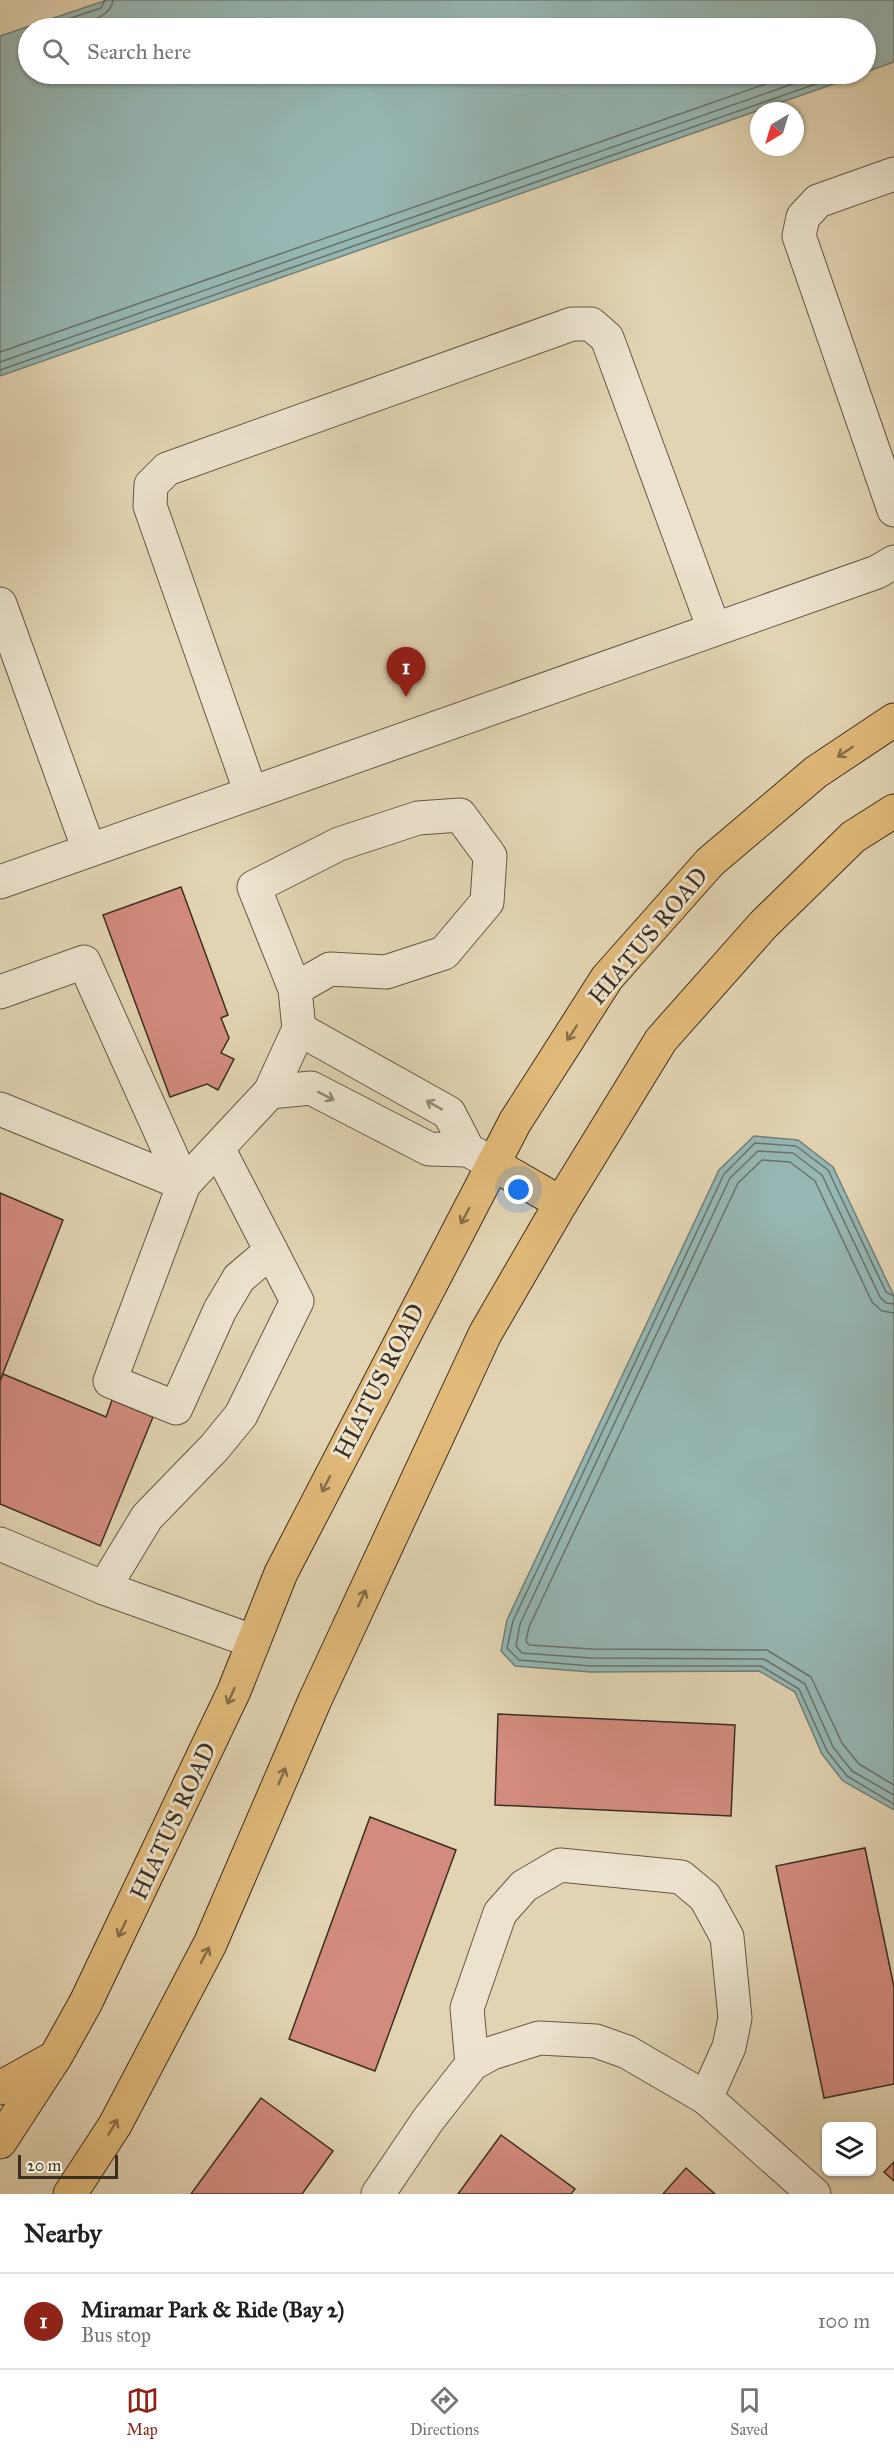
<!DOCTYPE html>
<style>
:root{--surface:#fff;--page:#f6f6f6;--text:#202124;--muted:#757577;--line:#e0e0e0;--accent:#8f2418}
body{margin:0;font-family:"IM FELL Great Primer",serif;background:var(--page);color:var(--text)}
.controls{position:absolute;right:18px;bottom:18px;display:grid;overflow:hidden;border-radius:9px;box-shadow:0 2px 4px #0004}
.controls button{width:54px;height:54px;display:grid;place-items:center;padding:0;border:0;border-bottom:2px solid var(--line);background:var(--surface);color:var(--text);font:30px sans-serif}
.compass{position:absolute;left:750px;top:102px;width:54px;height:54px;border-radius:50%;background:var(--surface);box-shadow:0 2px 4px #0004;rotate:218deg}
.scale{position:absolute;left:18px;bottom:15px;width:100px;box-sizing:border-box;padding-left:6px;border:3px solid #3b2f20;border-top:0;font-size:16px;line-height:21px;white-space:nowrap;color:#3b2f20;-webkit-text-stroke:4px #ece3ce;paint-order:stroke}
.you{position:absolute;left:519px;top:1190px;width:21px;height:21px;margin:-15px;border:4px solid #fff;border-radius:50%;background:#1a73e8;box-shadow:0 0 0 9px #1a73e833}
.badge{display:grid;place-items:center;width:39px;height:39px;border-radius:50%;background:var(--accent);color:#fff;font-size:20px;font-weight:700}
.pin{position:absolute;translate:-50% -50px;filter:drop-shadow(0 2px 3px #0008)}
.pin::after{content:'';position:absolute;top:32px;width:21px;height:18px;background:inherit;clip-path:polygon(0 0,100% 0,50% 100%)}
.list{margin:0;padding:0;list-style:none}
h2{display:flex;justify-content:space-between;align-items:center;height:78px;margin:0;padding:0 24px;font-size:26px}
h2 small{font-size:20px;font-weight:400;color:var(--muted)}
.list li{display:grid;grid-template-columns:39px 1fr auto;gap:18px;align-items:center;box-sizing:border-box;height:96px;padding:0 24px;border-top:2px solid var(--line)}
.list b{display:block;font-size:22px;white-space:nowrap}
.list p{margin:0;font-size:20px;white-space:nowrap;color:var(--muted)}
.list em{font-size:20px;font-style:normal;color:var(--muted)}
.icon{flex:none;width:33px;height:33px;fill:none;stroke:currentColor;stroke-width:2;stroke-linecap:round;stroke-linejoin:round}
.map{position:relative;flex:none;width:894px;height:2194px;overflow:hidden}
.search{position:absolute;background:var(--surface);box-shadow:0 2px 4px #0004;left:18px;right:18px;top:18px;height:66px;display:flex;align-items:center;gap:15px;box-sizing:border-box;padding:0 21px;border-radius:33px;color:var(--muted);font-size:22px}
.sheet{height:174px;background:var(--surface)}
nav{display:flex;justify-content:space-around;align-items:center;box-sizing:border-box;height:84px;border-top:2px solid var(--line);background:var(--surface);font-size:16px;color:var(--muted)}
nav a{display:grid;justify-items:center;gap:3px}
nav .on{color:var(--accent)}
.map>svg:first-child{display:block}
.water{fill:#96b7b4;stroke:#728179;stroke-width:1.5}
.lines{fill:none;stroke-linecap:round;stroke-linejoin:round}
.shore{stroke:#68736a;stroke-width:1.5}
.building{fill:#d28b7e;stroke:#3b2f20;stroke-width:1.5}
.minor-casing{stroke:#655845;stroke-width:35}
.major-casing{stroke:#3b2f20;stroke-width:35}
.minor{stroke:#ece3ce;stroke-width:33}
.major{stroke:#e1ba7a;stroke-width:33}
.oneway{stroke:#866e48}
.oneway2{stroke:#948977}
.labels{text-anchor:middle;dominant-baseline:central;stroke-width:6;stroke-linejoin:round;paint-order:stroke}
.street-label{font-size:24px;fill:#3b2f20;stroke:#ece3ce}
</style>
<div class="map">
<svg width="894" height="2194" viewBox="0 0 894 2194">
<rect width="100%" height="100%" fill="#e2d4b3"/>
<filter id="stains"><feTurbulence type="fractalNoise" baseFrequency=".00333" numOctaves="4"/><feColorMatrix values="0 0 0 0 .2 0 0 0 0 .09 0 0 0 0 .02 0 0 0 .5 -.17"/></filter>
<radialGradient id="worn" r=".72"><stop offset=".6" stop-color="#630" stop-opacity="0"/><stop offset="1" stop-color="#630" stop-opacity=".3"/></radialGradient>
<g class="water">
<polygon points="107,0 894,0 894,62 866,72 866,28 28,28 28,74 862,74 0,376 0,36"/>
<polygon points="754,1136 798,1140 833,1167 894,1296 894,1810 843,1781 822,1754 795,1692 759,1671 591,1672 515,1666 501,1651 507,1620 719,1170"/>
</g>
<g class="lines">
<g class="shore">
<polyline points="41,28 101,8 105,0"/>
<path d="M 65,28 C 80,23 111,20 113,0"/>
<polyline points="0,352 794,74"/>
<polyline points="0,362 821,74"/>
<polyline points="0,370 844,74"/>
<polyline points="894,1296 886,1292 828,1170 796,1146 755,1143 724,1174 513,1621 507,1648 519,1660 591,1666 761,1666 799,1689 827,1751 847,1776 894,1804"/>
<polyline points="894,1304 886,1303 880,1297 822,1175 793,1153 758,1151 730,1178 520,1624 516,1646 522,1653 591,1658 764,1659 805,1684 833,1747 852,1771 894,1795"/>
<polyline points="894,1313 882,1311 872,1302 815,1181 790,1162 762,1160 738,1183 529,1627 526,1641 529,1645 592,1649 767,1650 811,1677 842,1743 859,1764 894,1785"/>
</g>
</g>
<g class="building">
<polygon points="181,887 228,1015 221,1018 229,1038 221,1053 234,1059 218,1090 207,1084 170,1097 103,915"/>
<polygon points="0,1193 63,1220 0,1381"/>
<polygon points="3,1374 106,1417 112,1400 153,1417 100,1546 0,1504 0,1381"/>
<polygon points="498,1714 735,1725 731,1816 495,1805"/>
<polygon points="370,1817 456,1850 375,2071 289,2039"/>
<polygon points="865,1848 894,1987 894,2084 824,2098 776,1866"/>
<polygon points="261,2098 333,2151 302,2194 191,2194"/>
<polygon points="501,2135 575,2189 571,2194 458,2194"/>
<polygon points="894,2162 894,2181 884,2172"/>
<polygon points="686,2168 715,2194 663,2194"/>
</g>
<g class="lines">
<defs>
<g id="minor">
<polyline points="894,174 818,201 803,217 799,236 894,510"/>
<polyline points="0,604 89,850"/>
<polyline points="251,793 150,506 151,485 167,469 572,324 591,324 607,338 714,629"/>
<polyline points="0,882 877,572 894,562"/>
<polyline points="0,992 84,962 184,1184"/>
<polyline points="299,1029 449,1113 468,1150 493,1164"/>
<polyline points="270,1092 311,1088 429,1149 468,1150"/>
<polyline points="0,1109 184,1184"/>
<polyline points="271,1251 239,1278 220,1310 176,1408 110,1381 184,1184 270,1092 299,1029 295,989 254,887 339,844 418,818 460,815 490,856 487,902 444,953 386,972 330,969 295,989"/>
<polyline points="0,1544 104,1588 252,1641"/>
<polyline points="104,1588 147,1517 214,1448 241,1415 297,1301 218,1148"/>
<polyline points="472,2064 467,2008 500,1913 524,1886 560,1865 681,1877 705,1897 727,1937 735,2018 729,2047 706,2098"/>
<polyline points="378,2194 428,2120 472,2064 492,2053 539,2038 596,2041 627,2052 706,2098 814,2194"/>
</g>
<g id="major">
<polyline points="493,1164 561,1203"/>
<polyline points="0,2088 50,2060"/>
<polyline points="0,2142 56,2056 86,2002 234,1691 281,1573 515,1122 607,978 710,862 816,772 894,720"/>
<polyline points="70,2194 115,2125 210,1944 315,1700 485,1334 561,1203 661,1040 763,925 853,837 894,811"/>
</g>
</defs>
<use href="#minor" class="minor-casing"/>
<use href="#major" class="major-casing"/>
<use href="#minor" class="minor"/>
<use href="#major" class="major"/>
</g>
<defs><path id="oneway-shaft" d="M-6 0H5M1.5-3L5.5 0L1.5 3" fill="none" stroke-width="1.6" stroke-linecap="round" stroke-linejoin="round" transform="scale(1.5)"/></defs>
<g class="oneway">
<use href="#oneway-shaft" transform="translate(845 752) rotate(146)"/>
<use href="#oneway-shaft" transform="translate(572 1033) rotate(123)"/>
<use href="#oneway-shaft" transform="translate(465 1216) rotate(118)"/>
<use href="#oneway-shaft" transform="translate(326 1484) rotate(117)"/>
<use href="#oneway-shaft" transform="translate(362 1598) rotate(-65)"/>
<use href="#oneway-shaft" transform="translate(231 1696) rotate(114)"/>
<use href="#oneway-shaft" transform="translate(282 1776) rotate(-67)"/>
<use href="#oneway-shaft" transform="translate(122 1929) rotate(116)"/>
<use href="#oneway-shaft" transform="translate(205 1955) rotate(-62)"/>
<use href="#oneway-shaft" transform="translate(113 2127) rotate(-59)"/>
</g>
<g class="oneway2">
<use href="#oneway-shaft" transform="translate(326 1096) rotate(27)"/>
<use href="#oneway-shaft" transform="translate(434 1105) rotate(-151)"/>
</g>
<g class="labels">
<g class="street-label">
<text transform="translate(648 936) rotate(-50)">HIATUS ROAD</text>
<text transform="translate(379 1381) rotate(-63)">HIATUS ROAD</text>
<text transform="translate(173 1821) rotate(-65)">HIATUS ROAD</text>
</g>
</g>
<rect width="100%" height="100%" filter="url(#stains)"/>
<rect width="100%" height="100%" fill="url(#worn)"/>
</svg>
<div class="controls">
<button><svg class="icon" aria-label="layers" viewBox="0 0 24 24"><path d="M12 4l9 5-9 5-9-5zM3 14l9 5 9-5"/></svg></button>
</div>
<svg class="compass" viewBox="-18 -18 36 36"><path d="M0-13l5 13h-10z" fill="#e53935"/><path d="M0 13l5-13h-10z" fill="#757577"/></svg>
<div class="scale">20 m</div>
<div class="you"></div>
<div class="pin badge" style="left:406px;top:697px">1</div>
<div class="search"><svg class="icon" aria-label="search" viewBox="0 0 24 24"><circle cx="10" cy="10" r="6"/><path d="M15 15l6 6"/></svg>Search here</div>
</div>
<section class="sheet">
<h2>Nearby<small></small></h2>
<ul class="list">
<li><span class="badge">1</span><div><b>Miramar Park &amp; Ride (Bay 2)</b><p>Bus stop</p></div><em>100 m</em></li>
</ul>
</section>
<nav>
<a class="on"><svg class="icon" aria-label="map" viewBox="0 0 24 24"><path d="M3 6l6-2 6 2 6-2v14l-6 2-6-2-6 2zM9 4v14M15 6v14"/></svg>Map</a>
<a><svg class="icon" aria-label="directions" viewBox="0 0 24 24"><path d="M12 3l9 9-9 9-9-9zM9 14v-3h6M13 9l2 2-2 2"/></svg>Directions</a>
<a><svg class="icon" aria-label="saved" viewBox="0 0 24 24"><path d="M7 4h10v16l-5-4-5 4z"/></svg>Saved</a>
</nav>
